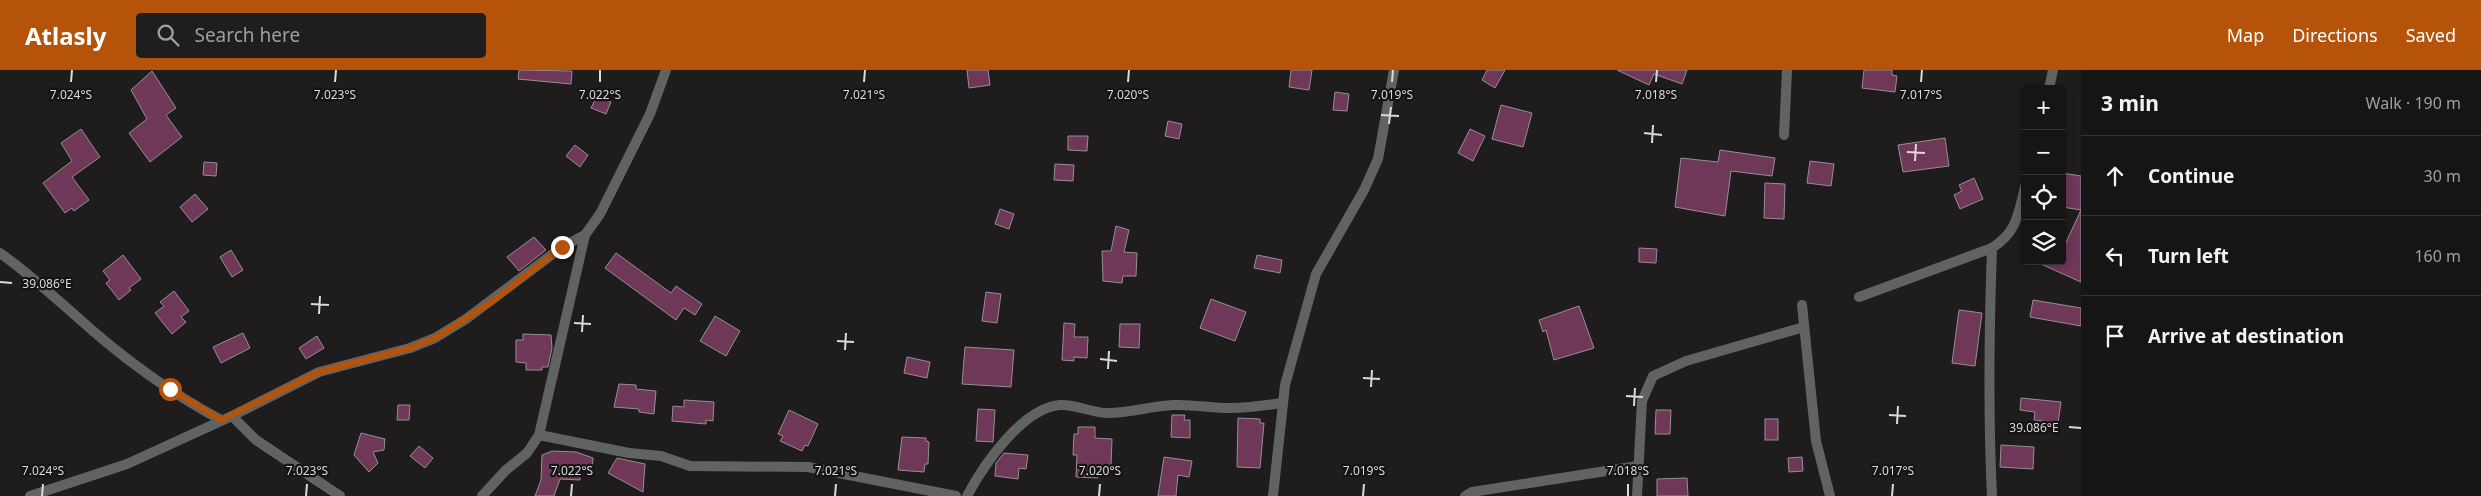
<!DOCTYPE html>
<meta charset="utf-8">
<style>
:root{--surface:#161516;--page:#1f1e1f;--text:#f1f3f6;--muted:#9e9fa1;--line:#353435;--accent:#b45309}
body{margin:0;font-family:"Noto Sans",sans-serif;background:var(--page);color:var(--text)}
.controls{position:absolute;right:15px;top:15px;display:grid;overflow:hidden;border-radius:5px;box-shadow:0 2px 8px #0003}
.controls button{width:45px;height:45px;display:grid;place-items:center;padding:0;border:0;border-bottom:1px solid var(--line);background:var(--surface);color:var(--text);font:25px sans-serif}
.stop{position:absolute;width:15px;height:15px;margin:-11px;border:4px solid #b45309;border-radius:50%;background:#fff}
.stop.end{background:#b45309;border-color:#fff;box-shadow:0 1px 5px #0008}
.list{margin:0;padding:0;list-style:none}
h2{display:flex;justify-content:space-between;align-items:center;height:65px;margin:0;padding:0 20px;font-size:21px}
h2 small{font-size:16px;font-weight:400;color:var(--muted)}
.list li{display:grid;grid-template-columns:32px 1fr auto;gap:15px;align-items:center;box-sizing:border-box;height:80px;padding:0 20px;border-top:1px solid var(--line)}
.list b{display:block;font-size:19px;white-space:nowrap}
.list em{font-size:16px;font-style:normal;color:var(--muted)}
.icon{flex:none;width:28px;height:28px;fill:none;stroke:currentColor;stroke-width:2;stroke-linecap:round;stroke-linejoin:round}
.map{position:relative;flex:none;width:2081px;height:426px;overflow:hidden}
header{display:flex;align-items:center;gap:30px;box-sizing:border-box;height:70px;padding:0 25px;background:var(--accent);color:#fff}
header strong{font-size:24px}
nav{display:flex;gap:28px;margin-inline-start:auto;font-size:18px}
.search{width:350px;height:45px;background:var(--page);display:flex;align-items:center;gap:12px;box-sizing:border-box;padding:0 18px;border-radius:5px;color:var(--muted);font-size:19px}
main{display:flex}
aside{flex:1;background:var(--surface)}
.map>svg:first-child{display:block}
.building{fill:#6f3758;stroke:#949092}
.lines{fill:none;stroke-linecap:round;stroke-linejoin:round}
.street{stroke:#616363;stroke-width:10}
.route{stroke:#b45309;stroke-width:6}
.ticks{fill:none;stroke:#dbd9da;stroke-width:2}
.ticks-label{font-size:12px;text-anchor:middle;fill:#dbd9da;stroke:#151314;stroke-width:4.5;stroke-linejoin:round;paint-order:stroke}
</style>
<header>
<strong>Atlasly</strong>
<div class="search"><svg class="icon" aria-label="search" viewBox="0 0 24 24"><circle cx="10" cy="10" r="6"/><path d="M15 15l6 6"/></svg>Search here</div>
<nav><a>Map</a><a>Directions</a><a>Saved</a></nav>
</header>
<main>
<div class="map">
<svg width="2081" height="426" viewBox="0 0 2081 426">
<rect width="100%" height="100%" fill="#1e1c1d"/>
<g class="building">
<polygon points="519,0 572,1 571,14 518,9"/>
<polygon points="967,0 988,0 990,15 969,18"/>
<polygon points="1291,0 1312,0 1309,20 1289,17"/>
<polygon points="1487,0 1505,0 1495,18 1482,10"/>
<polygon points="1617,0 1687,0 1682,14 1654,4 1649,15"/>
<polygon points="1864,0 1892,0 1892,5 1897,6 1895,22 1862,18"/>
<polygon points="152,1 176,38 166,45 182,67 150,92 129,63 147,49 131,20"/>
<polygon points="1335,22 1349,24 1347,41 1333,40"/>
<polygon points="597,26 611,32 606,44 591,38"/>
<polygon points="1501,35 1532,43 1523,77 1492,69"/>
<polygon points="1168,51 1182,54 1179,69 1165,66"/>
<polygon points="81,59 100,87 72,107 89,130 74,141 72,138 65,143 43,113 72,91 61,73"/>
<polygon points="1470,59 1485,66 1473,91 1458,83"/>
<polygon points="1068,66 1088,66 1087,81 1068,80"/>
<polygon points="1945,68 1949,96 1903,102 1898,75"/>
<polygon points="575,75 588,85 580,97 566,86"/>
<polygon points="1720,80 1775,88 1772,106 1731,101 1725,146 1675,137 1681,88 1718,92"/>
<polygon points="1810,91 1834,94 1831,116 1807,113"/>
<polygon points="204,92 217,93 216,106 203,105"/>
<polygon points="1055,94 1074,95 1073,111 1054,110"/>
<polygon points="2062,103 2081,106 2081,212 2034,191 2062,191 2062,181 2081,140 2062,137"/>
<polygon points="1974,108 1983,129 1960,139 1954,125 1962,121 1959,115"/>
<polygon points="1765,113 1785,114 1784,149 1764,148"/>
<polygon points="195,124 208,139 192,152 180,137"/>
<polygon points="1000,139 1014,144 1009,159 995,154"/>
<polygon points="1116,156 1129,160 1124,182 1137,183 1136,206 1123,206 1122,213 1103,211 1102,181 1111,181"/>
<polygon points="534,167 546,180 519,201 507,187"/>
<polygon points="1639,178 1657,179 1656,193 1639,192"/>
<polygon points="231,180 243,200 232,207 220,187"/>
<polygon points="616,183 671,223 676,216 702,234 695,245 684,238 676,250 605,198"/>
<polygon points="123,185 141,209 129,218 131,220 119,230 106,213 110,210 103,201"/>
<polygon points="1257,185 1282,190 1280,203 1254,198"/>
<polygon points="174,221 189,241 181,247 186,252 172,264 155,243 164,236 160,232"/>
<polygon points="986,222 1001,224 997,253 982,251"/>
<polygon points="1211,229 1246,242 1235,271 1200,258"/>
<polygon points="2033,230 2081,238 2081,256 2030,247"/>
<polygon points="1579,236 1594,278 1554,290 1546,260 1543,262 1539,250"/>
<polygon points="1959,240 1982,243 1975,296 1952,293"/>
<polygon points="715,246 740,261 726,286 700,271"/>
<polygon points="1064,253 1075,254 1074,267 1088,267 1087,288 1074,287 1074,291 1062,290"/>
<polygon points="1120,254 1140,254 1139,278 1119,277"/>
<polygon points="243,263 250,278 221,293 213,277"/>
<polygon points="523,264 551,265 552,278 548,297 542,297 542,300 526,300 526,293 516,292 516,270 523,270"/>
<polygon points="317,266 324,278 306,289 299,278"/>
<polygon points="965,277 1014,280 1011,317 962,314"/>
<polygon points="907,287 930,292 927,308 904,303"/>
<polygon points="619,314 636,315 636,319 656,321 654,344 639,342 639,339 614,337"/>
<polygon points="2021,328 2061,332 2058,353 2034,350 2035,342 2020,340"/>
<polygon points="684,330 714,332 713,351 706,350 706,354 672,351 673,336 684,337"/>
<polygon points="398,335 410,335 409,350 397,350"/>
<polygon points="978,339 995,340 993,372 976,371"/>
<polygon points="789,340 818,354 808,376 805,375 802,381 780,371 783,366 778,364"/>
<polygon points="1656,340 1671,340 1670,364 1655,364"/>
<polygon points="1172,345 1185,345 1184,350 1190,350 1190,368 1171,367"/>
<polygon points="1238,348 1260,349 1260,353 1264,353 1260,398 1237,397"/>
<rect x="1765" y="349" width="13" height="21"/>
<polygon points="1078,357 1095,357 1095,368 1112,369 1111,396 1099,395 1098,408 1076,407 1077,385 1073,385 1074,364 1078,364"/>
<polygon points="361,363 385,369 384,380 373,382 378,393 369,402 354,385"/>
<polygon points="902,367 926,368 926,371 929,372 928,394 925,394 924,402 898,400"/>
<polygon points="2001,375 2034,377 2033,399 2000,397"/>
<polygon points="419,376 433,388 425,398 410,386"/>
<polygon points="552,381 576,382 593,388 592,400 580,400 580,410 560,409 554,426 535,426 541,410 542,385"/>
<polygon points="1004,383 1028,385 1026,399 1019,398 1018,409 995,406 996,393"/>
<polygon points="1164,387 1192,391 1189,407 1178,405 1176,426 1158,426"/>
<polygon points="1802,387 1803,401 1789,402 1788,388"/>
<polygon points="617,388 645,394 643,422 608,403"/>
<polygon points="1687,408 1688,426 1657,426 1657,409"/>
</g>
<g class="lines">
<g class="street">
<polyline points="2049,19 2053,0"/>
<polyline points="1784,65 1787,0"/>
<path d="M 0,183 C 27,202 51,224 76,246 C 120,286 169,322 221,350"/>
<path d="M 1859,227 L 1992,178 C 2017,162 2018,145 2025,117"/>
<polyline points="1802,235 1816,371 1830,426"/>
<polyline points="232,346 256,370 340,426"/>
<polyline points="539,365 629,383 661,386 690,396 808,397 956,426"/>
<polyline points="30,426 127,394 232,346 319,302 410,278 435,268 466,249 562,177 585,165 600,144 650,44 666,0"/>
<polyline points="482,426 506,400 527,383 539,365 585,165"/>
<path d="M 967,426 C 983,396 1022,338 1060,335 C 1076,334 1092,343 1108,343 C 1130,343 1151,336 1173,335 C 1192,334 1211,338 1230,338 C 1248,338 1266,335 1283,333"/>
<polyline points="1273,426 1285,315 1316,204 1364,120 1378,89 1394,0"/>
<polyline points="1465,426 1472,422 1638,396"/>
<polyline points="1637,426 1642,331 1653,306 1686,291 1804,257"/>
<path d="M 1992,426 C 1988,343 1989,261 1992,178"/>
</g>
</g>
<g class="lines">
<polyline class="route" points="170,319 221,350 319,302 410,278 435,268 493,231 562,177"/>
</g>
<path class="ticks" d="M 71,12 L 72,0M 335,12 L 336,0M 600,12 L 600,0M 864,12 L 865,0M 1128,12 L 1129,0M 1392,12 L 1393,0M 1656,12 L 1657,0M 1921,12 L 1922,0M 1381,45 L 1399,46M 1389,54 L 1391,37M 1644,63 L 1662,65M 1652,73 L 1653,55M 1907,82 L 1925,83M 1915,91 L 1916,74M 0,212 L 12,213M 311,234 L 329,235M 319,244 L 320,226M 574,253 L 591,254M 582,262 L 583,245M 837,271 L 854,272M 845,280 L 846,263M 1100,289 L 1117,291M 1108,299 L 1109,281M 1363,308 L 1380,309M 1371,317 L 1372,300M 1626,326 L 1643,327M 1634,336 L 1635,318M 1889,345 L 1906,346M 1897,354 L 1898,336M 2069,357 L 2081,358M 42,426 L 43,414M 306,426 L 307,414M 571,426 L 572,414M 835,426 L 836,414M 1099,426 L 1100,414M 1363,426 L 1364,414M 1628,426 L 1628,414M 1892,426 L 1893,414"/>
<g class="ticks-label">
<text x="71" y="29">7.024°S</text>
<text x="335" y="29">7.023°S</text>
<text x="600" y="29">7.022°S</text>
<text x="864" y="29">7.021°S</text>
<text x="1128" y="29">7.020°S</text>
<text x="1392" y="29">7.019°S</text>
<text x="1656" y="29">7.018°S</text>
<text x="1921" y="29">7.017°S</text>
<text x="47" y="218">39.086°E</text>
<text x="2034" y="362">39.086°E</text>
<text x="43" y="405">7.024°S</text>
<text x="307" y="405">7.023°S</text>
<text x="572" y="405">7.022°S</text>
<text x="836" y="405">7.021°S</text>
<text x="1100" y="405">7.020°S</text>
<text x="1364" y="405">7.019°S</text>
<text x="1628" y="405">7.018°S</text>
<text x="1893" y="405">7.017°S</text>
</g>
</svg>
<div class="controls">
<button>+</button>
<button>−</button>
<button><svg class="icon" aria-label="locate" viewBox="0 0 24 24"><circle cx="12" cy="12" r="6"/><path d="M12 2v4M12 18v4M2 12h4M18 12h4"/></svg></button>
<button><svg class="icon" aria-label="layers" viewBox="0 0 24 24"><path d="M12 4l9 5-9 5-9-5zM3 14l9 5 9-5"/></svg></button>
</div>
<div class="stop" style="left:170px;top:319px"></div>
<div class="stop end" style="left:562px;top:177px"></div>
</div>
<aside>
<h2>3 min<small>Walk · 190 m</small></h2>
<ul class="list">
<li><svg class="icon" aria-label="ahead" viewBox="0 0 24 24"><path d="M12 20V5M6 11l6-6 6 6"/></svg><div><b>Continue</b></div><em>30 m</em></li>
<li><svg class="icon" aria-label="left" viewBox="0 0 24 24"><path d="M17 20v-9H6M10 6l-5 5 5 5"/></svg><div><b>Turn left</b></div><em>160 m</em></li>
<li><svg class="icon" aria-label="arrive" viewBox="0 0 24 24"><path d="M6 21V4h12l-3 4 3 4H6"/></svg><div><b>Arrive at destination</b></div></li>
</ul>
</aside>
</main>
